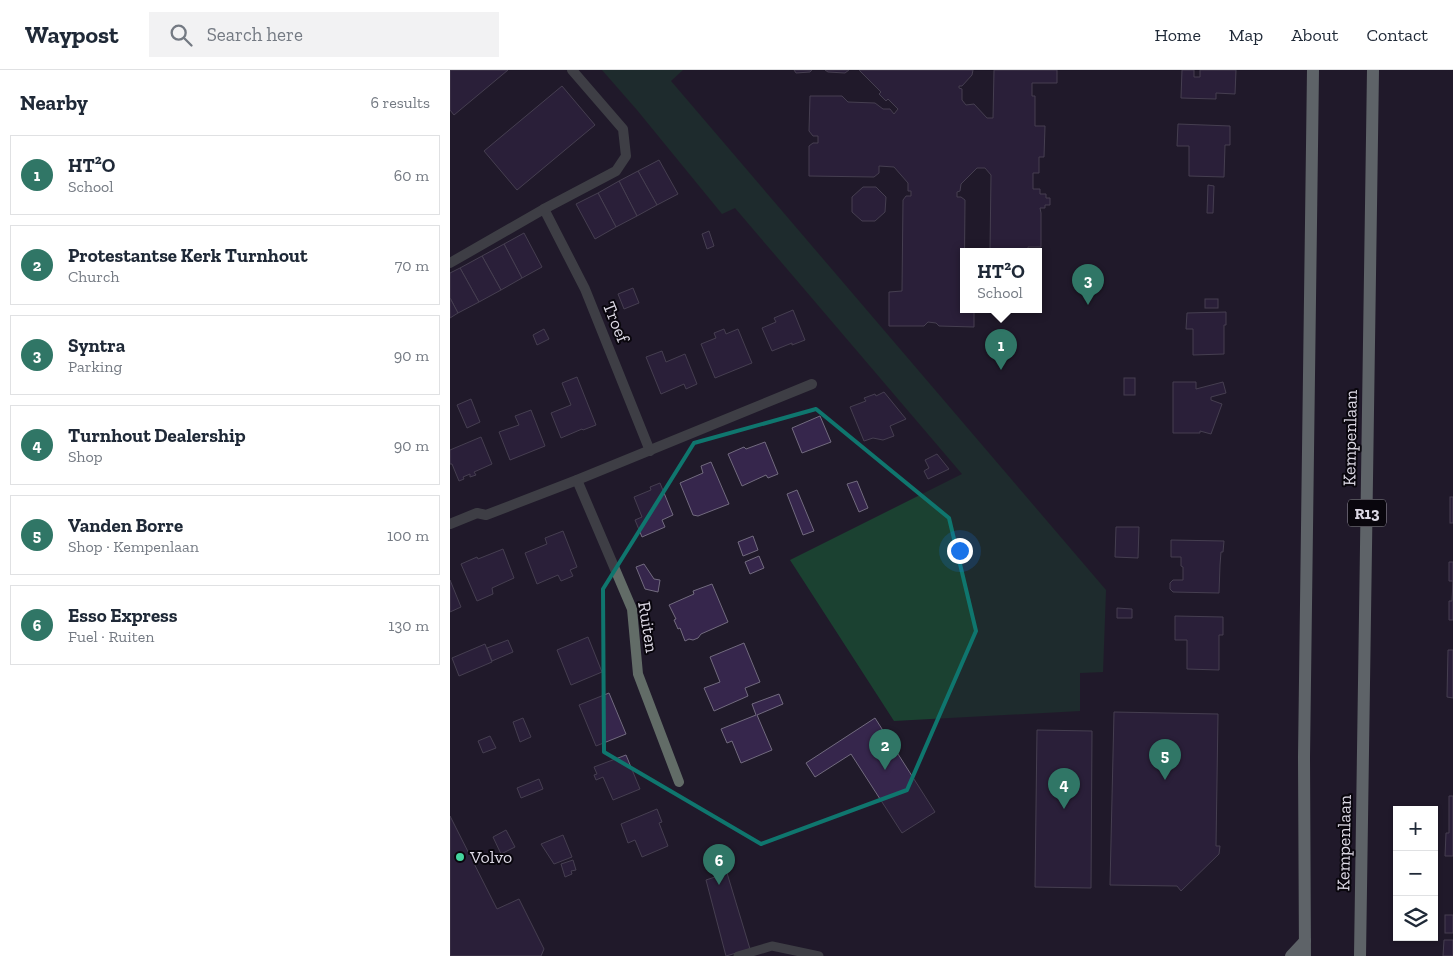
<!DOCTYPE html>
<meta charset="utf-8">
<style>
:root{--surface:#fff;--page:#f2f2f3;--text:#1f2937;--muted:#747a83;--line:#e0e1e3;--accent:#307666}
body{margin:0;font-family:"Zilla Slab",serif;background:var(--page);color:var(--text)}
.controls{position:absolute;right:15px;bottom:15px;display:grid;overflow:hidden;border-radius:0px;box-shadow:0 1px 4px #0004}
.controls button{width:45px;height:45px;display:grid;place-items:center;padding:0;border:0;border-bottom:1px solid var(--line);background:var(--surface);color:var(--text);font:25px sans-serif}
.you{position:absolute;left:509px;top:480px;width:18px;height:18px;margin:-12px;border:4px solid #fff;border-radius:50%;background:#1a73e8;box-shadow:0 0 0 8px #1a73e833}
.badge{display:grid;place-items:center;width:32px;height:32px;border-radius:50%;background:var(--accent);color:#fff;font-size:16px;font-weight:700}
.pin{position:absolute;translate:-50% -41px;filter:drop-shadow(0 1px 2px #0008)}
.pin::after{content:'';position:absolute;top:26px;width:18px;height:15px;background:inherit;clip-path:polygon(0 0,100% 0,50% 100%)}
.popup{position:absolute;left:510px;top:178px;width:82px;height:65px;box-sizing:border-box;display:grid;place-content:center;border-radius:0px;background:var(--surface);filter:drop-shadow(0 1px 4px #0005);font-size:16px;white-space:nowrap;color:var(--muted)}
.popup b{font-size:19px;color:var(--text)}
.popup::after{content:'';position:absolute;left:50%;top:100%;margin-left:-10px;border:10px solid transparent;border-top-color:var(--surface)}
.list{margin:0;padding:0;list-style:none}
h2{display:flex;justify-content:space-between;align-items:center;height:65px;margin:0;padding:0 20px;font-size:21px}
h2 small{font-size:16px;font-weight:400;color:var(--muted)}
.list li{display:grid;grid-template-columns:32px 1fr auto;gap:15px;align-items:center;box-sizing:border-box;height:80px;margin:0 10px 10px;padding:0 10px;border:1px solid var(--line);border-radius:0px}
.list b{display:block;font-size:19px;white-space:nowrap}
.list p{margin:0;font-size:16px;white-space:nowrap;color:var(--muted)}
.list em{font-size:16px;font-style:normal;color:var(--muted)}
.icon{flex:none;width:28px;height:28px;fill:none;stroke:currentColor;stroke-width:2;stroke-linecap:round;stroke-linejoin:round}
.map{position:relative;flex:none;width:1003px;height:886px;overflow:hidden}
header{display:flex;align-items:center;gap:30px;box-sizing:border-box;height:70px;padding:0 25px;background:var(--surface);border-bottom:1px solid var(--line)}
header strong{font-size:24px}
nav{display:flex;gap:28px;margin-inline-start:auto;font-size:18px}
.search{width:350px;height:45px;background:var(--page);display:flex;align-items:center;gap:12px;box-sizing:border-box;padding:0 18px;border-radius:0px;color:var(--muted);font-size:19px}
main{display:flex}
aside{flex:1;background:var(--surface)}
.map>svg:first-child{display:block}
.green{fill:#1b4131}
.building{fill:#36264c;stroke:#726b7f}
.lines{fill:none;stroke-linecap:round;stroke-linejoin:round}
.service{stroke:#626c67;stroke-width:9}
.minor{stroke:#626c67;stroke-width:10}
.primary{stroke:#a8bdb3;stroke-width:12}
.marked{fill:none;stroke:#0f766e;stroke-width:4;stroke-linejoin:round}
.poi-dot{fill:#45d49f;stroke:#09060d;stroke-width:2}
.labels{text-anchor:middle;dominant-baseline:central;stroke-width:4;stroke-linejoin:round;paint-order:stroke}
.shield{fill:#09060d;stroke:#9d9aa4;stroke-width:1}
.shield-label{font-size:16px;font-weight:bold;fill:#ddd9e5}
.street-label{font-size:18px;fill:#ddd9e5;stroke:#09060d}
.poi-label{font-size:18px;fill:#ddd9e5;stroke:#09060d;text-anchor:start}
</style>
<header>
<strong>Waypost</strong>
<div class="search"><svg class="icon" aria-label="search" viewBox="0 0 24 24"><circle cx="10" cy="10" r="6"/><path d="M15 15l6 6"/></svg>Search here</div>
<nav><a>Home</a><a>Map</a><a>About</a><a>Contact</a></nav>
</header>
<main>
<aside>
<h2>Nearby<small>6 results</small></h2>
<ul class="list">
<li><span class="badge">1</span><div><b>HT²O</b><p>School</p></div><em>60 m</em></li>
<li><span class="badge">2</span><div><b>Protestantse Kerk Turnhout</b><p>Church</p></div><em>70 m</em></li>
<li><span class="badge">3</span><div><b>Syntra</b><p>Parking</p></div><em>90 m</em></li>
<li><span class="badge">4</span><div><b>Turnhout Dealership</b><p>Shop</p></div><em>90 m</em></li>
<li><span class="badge">5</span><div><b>Vanden Borre</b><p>Shop · Kempenlaan</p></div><em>100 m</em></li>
<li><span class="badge">6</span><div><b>Esso Express</b><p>Fuel · Ruiten</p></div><em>130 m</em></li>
</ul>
</aside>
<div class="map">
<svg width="1003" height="886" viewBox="0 0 1003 886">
<rect width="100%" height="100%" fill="#201a2a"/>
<polygon class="green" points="152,0 233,0 221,11 656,520 653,602 630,603 630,641 444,651 340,490 512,404 285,138 272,144 187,40"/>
<g class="building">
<polygon points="0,0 58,0 4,45 0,40"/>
<polygon points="344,0 362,0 360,2 346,3"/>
<polygon points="375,0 399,0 395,3 378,2"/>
<polygon points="409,0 523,0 522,5 512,16 509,16 509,18 512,19 512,30 516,35 524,34 537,48 543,48 544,0 607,0 607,13 582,13 582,26 585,26 585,56 595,56 594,87 589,87 589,103 583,103 583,119 590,119 590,124 596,124 596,128 600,128 600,135 595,135 595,138 590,138 591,143 591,177 578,177 578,181 540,181 541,105 535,98 527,98 511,114 510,121 507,122 507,127 511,127 515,130 514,239 524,239 524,257 489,256 486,253 478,252 474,256 439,256 439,222 452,221 453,130 456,126 461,126 461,121 458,121 458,113 444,97 429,96 429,103 424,107 359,106 359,76 363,73 368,73 368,66 363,66 359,61 360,26 392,26 398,32 425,33 433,39 440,39 444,44 448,39 438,29 436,31 429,24 431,22"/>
<polygon points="732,0 744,0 744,7 750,7 750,0 786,0 785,24 766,23 766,29 731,28"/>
<polygon points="112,16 145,55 67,120 34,81"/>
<polygon points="728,54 780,56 780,75 775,75 774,107 739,106 739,76 727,76"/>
<polygon points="209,90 228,124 207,135 188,101"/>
<polygon points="188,101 207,135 187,146 169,111"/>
<polygon points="169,111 187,146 166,157 148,123"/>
<polygon points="758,115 764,116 763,143 757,143"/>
<polygon points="413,117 426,117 436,127 435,142 425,151 412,151 402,142 402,127"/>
<polygon points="148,123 166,157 145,169 126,134"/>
<polygon points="259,161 264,176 257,179 252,164"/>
<polygon points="74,163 92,197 72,208 54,174"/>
<polygon points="54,174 72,208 51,220 32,186"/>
<polygon points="32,186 51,220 29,232 10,198"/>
<polygon points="10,198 29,232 8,243 0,228 0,203"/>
<polygon points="183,218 189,233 174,239 168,224"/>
<polygon points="0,228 8,243 0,248"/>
<rect x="755" y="229" width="13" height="9"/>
<polygon points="343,240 355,270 342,275 342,273 322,281 312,258 326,252 324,248"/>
<polygon points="776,242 776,255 774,255 774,284 743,285 743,259 736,259 737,243"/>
<polygon points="94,259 99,269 87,275 83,265"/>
<polygon points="274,259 276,264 288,259 302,293 265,308 251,274 266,268 264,263"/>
<polygon points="212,281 216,292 235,284 247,314 236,319 234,314 211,324 196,287"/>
<polygon points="127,307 146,355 133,360 132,359 111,368 101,343 121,335 112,313"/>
<rect x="674" y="308" width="11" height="17"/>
<polygon points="723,312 746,312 746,319 773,312 776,323 761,327 761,330 772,334 761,364 750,361 750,363 723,363"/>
<polygon points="434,322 456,349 440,356 444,366 433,370 423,368 414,371 400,337 416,331 414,328 425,324 426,326"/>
<polygon points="21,329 30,352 17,358 7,335"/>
<polygon points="81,340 95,376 60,390 49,362 69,355 65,346"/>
<polygon points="370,346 381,372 352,383 342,358"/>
<polygon points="31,367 42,394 24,402 26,405 20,407 20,404 13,407 14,409 9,411 2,394 0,394 0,380"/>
<polygon points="315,372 328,404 318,408 316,405 292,416 278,384 294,377 296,379"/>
<polygon points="487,384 499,399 478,409 474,401 479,398 475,390"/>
<polygon points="261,392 279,434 248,446 243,445 230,413 253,403 251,396"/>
<polygon points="407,411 418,438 409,442 397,414"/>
<polygon points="210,413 223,445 212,450 215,457 192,467 185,450 192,447 184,427 201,420 200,417"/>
<polygon points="347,420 364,461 353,465 337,424"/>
<rect x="1000" y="427" width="3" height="26"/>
<polygon points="666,457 689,457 688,488 665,487"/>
<polygon points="113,461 127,497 120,500 123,506 111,511 108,505 87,514 75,483 97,474 95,468"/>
<polygon points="303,466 308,480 293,486 288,472"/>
<polygon points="721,470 774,471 773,482 771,482 770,495 769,523 723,522 720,519 720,513 723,510 733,510 733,497 731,496 731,487 721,487"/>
<polygon points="53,479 64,508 42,518 43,524 27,531 11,494 27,487 28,489"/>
<polygon points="309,486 314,498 300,504 295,492"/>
<polygon points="999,492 1003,492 1003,550 999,550 999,531 1002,531 1003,511 999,511"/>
<polygon points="194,494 204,509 210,510 208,522 195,519 186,497"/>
<polygon points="0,510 11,537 0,542"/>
<polygon points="262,514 278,552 251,564 248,568 243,570 239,569 235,571 230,558 228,559 224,550 226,549 219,535 244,524 243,521"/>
<polygon points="667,538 682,539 682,548 667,548"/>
<polygon points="725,546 773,547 773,565 769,565 769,600 737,599 737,570 725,570"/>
<polygon points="138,567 152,602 121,615 107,580"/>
<polygon points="58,570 63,582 42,591 37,578"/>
<polygon points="294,573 310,612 295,618 298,626 264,641 254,618 270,612 260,587"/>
<polygon points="35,574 42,592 9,606 2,588"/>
<polygon points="998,580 1003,580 1003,628 997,627"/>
<polygon points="159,623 176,664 146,676 129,635"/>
<polygon points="329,624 333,634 307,645 322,680 291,693 282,671 277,673 271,659 306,645 302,634"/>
<polygon points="664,642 768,644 766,776 770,776 769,784 731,821 727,816 660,815"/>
<polygon points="73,648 81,667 70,672 63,652"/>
<polygon points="425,648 485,742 452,763 401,684 365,707 356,693"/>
<polygon points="587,660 642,661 641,818 585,817"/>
<polygon points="40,666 46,678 33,683 28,671"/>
<polygon points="176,685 190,719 163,730 153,707 146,710 144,705 147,704 144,697"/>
<polygon points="89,709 93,719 71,728 67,718"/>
<polygon points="999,726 1003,726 1003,786 995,786 996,763 999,763"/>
<polygon points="207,739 212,752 209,753 218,776 192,787 185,770 178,773 171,754"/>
<polygon points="0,746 47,839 69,829 94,879 91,886 0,886"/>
<polygon points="56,760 65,777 51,784 43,767"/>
<polygon points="113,765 122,787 104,794 91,774"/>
<polygon points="123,790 126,800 121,801 122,804 115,807 111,794"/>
<polygon points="277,803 300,879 276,886 256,810"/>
<rect x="995" y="845" width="8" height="18"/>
<polygon points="994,870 1003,870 1003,886 993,886"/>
</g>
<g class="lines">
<polyline class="service" points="288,886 322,876 369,886"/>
<g class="minor">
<polyline points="94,139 135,219 200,381"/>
<polyline points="0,193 94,139 166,101 176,86 173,59 122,0"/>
<polyline points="127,410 182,539 188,604 229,712"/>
<polyline points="0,454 27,443 36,445 127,410 362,314"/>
</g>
<g class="primary">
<polyline points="841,886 855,871"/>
<polyline points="855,886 854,687 863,0"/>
<polyline points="910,886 923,0"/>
</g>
</g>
<path d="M0 0H1003V886H0ZM 366,339 L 499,448 L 526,561 L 457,720 L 311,774 L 154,682 L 153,519 L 244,373 Z" fill="#201a2a" fill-opacity=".55" fill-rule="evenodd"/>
<path class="marked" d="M 366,339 L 499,448 L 526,561 L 457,720 L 311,774 L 154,682 L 153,519 L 244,373 Z"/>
<circle class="poi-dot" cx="10" cy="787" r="5"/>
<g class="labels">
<rect class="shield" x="898" y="429.5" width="38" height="27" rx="4"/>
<g class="shield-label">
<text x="917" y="443">R13</text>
</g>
<g class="street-label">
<text transform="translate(166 252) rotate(68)">Troef</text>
<text transform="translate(900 368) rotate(-89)">Kempenlaan</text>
<text transform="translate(198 557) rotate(81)">Ruiten</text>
<text transform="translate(894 773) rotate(-89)">Kempenlaan</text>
</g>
<g class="poi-label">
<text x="20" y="787">Volvo</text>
</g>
</g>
</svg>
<div class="controls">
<button>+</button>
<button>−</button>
<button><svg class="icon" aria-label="layers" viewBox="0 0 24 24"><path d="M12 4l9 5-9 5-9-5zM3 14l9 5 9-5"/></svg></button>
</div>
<div class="you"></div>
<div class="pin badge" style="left:551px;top:300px">1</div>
<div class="popup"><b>HT²O</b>School</div>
<div class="pin badge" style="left:435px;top:700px">2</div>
<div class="pin badge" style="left:638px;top:235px">3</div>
<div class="pin badge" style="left:614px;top:739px">4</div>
<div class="pin badge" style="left:715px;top:710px">5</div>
<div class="pin badge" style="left:269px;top:815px">6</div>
</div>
</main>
